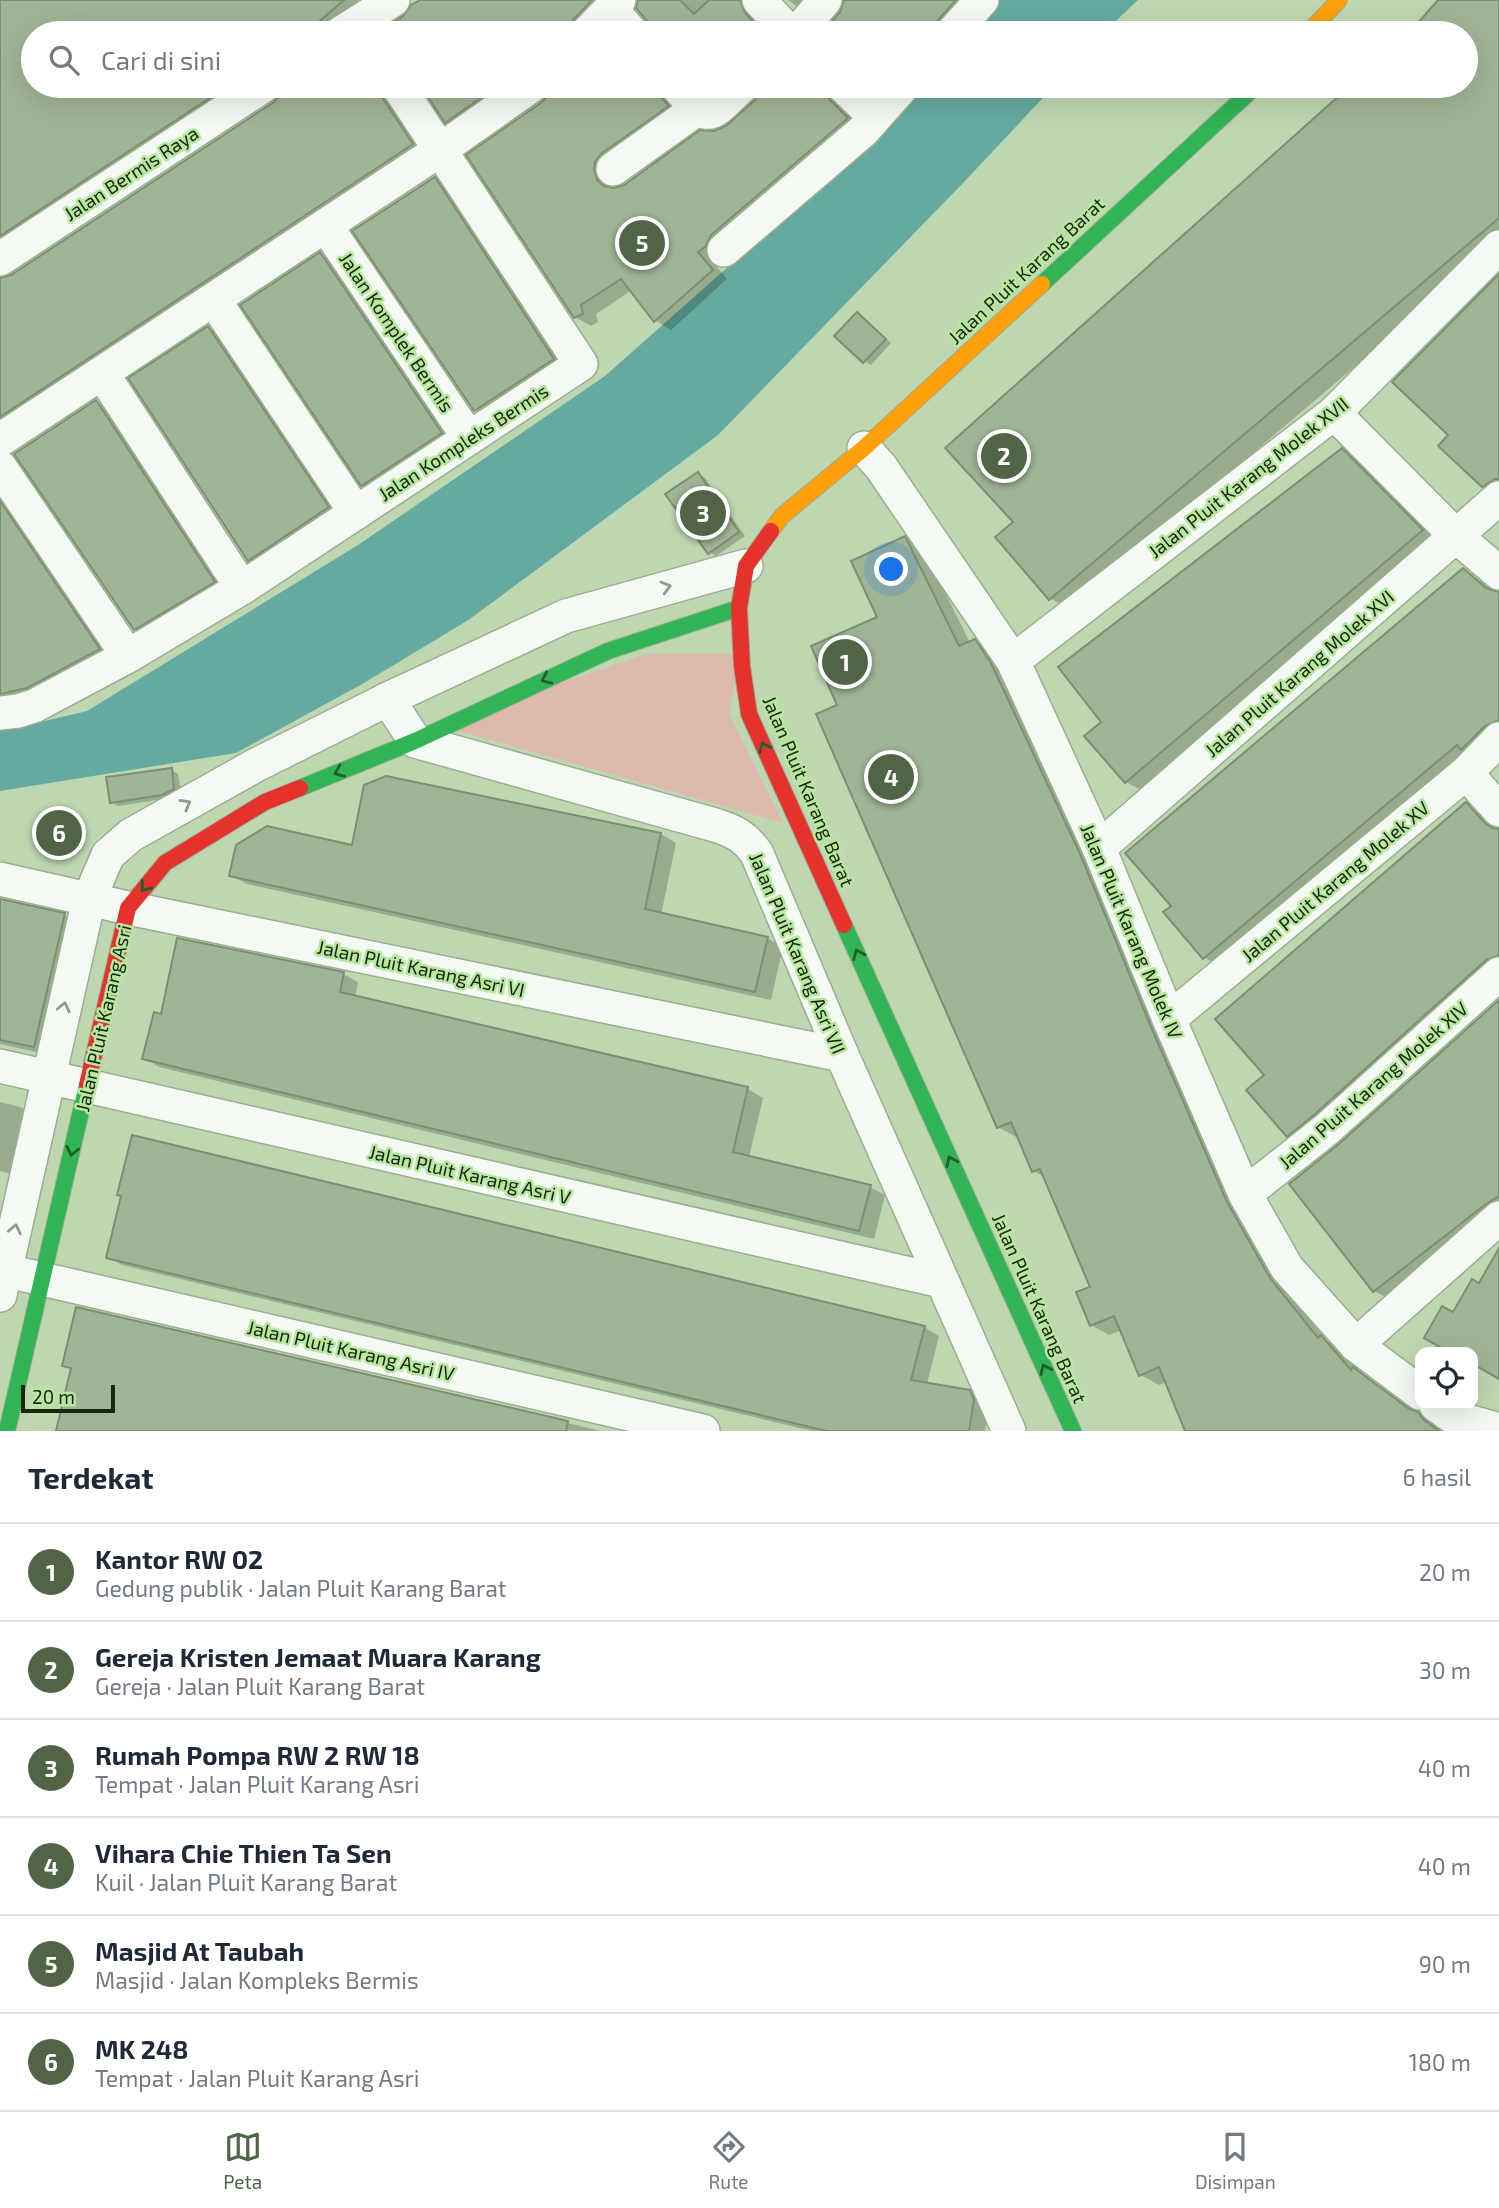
<!DOCTYPE html>
<html lang="id">
<meta charset="utf-8">
<style>
:root{--surface:#fff;--page:#f2f2f3;--text:#1f2937;--muted:#747a83;--line:#e0e1e3;--accent:#516546}
body{margin:0;font-family:"Exo 2",sans-serif;background:var(--page);color:var(--text)}
.controls{position:absolute;right:21px;bottom:21px;display:grid;overflow:hidden;border-radius:14px;box-shadow:0 7px 28px #0002}
.controls button{width:63px;height:63px;display:grid;place-items:center;padding:0;border:0;border-bottom:2px solid var(--line);background:var(--surface);color:var(--text);font:35px sans-serif}
.scale{position:absolute;left:21px;bottom:18px;width:94px;box-sizing:border-box;padding-left:7px;border:4px solid #16270c;border-top:0;font-size:19px;line-height:24px;white-space:nowrap;color:#16270c;-webkit-text-stroke:5px #b8e7a1;paint-order:stroke}
.you{position:absolute;left:892px;top:570px;width:24px;height:24px;margin:-18px;border:5px solid #fff;border-radius:50%;background:#1a73e8;box-shadow:0 0 0 10px #1a73e833}
.badge{display:grid;place-items:center;width:46px;height:46px;border-radius:50%;background:var(--accent);color:#fff;font-size:23px;font-weight:700}
.pin{position:absolute;translate:-50% -50%;border:4px solid #fff;box-shadow:0 2px 7px #0006}
.list{margin:0;padding:0;list-style:none}
h2{display:flex;justify-content:space-between;align-items:center;height:91px;margin:0;padding:0 28px;font-size:30px}
h2 small{font-size:23px;font-weight:400;color:var(--muted)}
.list li{display:grid;grid-template-columns:46px 1fr auto;gap:21px;align-items:center;box-sizing:border-box;height:98px;padding:0 28px;border-top:2px solid var(--line)}
.list b{display:block;font-size:26px;white-space:nowrap}
.list p{margin:0;font-size:23px;white-space:nowrap;color:var(--muted)}
.list em{font-size:23px;font-style:normal;color:var(--muted)}
.icon{flex:none;width:38px;height:38px;fill:none;stroke:currentColor;stroke-width:2;stroke-linecap:round;stroke-linejoin:round}
.map{position:relative;flex:none;width:1499px;height:1431px;overflow:hidden}
.search{position:absolute;background:var(--surface);box-shadow:0 7px 28px #0002;left:21px;right:21px;top:21px;height:77px;display:flex;align-items:center;gap:18px;box-sizing:border-box;padding:0 24px;border-radius:38px;color:var(--muted);font-size:26px}
.sheet{height:679px;background:var(--surface)}
nav{display:flex;justify-content:space-around;align-items:center;box-sizing:border-box;height:98px;border-top:2px solid var(--line);background:var(--surface);font-size:19px;color:var(--muted)}
nav a{display:grid;justify-items:center;gap:4px}
nav .on{color:var(--accent)}
.map>svg:first-child{display:block}
.green{fill:#ddbaac}
.water{fill:#65aaa0}
.shadow{fill:#0003}
.building{fill:#a0b496;stroke:#7c8f71;stroke-width:2}
.lines{fill:none;stroke-linecap:round;stroke-linejoin:round}
.street-casing{stroke:#9aae90;stroke-width:36}
.fast-casing{stroke:#9aae90;stroke-width:18}
.slow-casing{stroke:#9aae90;stroke-width:18}
.jam-casing{stroke:#9aae90;stroke-width:18}
.street{stroke:#f5f9f3;stroke-width:33}
.fast{stroke:#30b455;stroke-width:16}
.slow{stroke:#ff9f0a;stroke-width:16}
.jam{stroke:#e5322d;stroke-width:16}
.oneway{stroke:#919a8b}
.oneway2{stroke:#205f29}
.labels{text-anchor:middle;dominant-baseline:central;stroke-width:5;stroke-linejoin:round;paint-order:stroke}
.street-label{font-size:19px;fill:#16270c;stroke:#b8e7a1}
</style>
<div class="map">
<svg width="1499" height="1431" viewBox="0 0 1499 1431">
<rect width="100%" height="100%" fill="#bed7b1"/>
<polygon class="green" points="647,654 740,654 729,714 783,823 438,725"/>
<g class="water">
<polygon points="998,0 1138,0 1103,33 973,33"/>
<polygon points="923,86 1054,86 964,182 718,435 470,619 364,683 236,753 0,791 0,726 41,722 87,711 358,545 605,376 871,140"/>
</g>
<g class="shadow">
<polygon points="0,0 377,0 339,33 33,33 33,86 256,86 0,257"/>
<polygon points="423,0 616,0 586,33 380,33 405,18"/>
<polygon points="638,0 758,0 769,33 652,33 652,28"/>
<polygon points="788,0 822,0 809,15"/>
<polygon points="845,0 980,0 951,33 824,33 841,13"/>
<polygon points="1440,0 1499,0 1499,244 1069,609 1050,598 1015,522 948,448 1352,86 1466,86 1466,33 1411,33"/>
<polygon points="284,86 397,86 428,154 0,438 0,280 11,277 275,103 282,95"/>
<polygon points="423,86 525,86 462,130 446,121"/>
<polygon points="552,86 676,86 683,115 609,180 612,189 625,186 715,132 727,127 757,101 762,93 762,86 842,86 863,128 712,261 727,279 671,330 656,321 632,290 596,314 598,322 591,326 575,317 544,103 550,95"/>
<polygon points="705,86 740,86 724,99"/>
<polygon points="435,179 449,187 568,367 490,419 476,410 355,231"/>
<polygon points="320,254 335,262 456,441 377,493 362,485"/>
<polygon points="1499,277 1499,494 1483,485 1451,434"/>
<polygon points="857,314 891,343 871,365 864,361"/>
<polygon points="208,328 222,336 342,516 263,568 249,560"/>
<polygon points="96,402 111,410 228,590 149,637 135,629"/>
<polygon points="1342,450 1357,459 1437,540 1141,790 1126,782 1103,722"/>
<polygon points="698,474 705,478 745,536 716,556 709,552"/>
<polygon points="0,489 114,658 15,702 0,693"/>
<polygon points="905,538 923,548 970,643 975,641 993,652 1298,1305 1327,1341 1340,1348 1361,1373 1417,1413 1436,1425 1441,1431 1195,1431 1185,1425 1167,1382 1159,1385 1141,1375 1122,1330 1109,1335 1091,1325 1092,1288 1046,1178 1034,1171 1019,1136 1016,1137 998,1127 839,706 880,618"/>
<polygon points="1463,570 1499,593 1499,737 1220,967 1204,957"/>
<polygon points="171,770 178,774 181,792 170,798 118,806 111,802"/>
<polygon points="1467,805 1483,814 1499,830 1499,972 1304,1145 1288,1135 1266,1075"/>
<polygon points="661,834 676,843 661,915 767,938 783,947 771,1000 247,884 231,875"/>
<polygon points="0,900 64,915 79,924 49,1055 0,1044"/>
<polygon points="343,974 358,982 355,997 748,1089 763,1098 749,1157 870,1187 885,1195 874,1239 159,1067 144,1058 163,1016"/>
<polygon points="1499,1002 1499,1215 1391,1300 1374,1291 1341,1145"/>
<polygon points="0,1102 20,1107 35,1116 20,1176 0,1171"/>
<polygon points="108,1257 924,1327 939,1336 927,1384 969,1391 984,1400 988,1410 985,1431 812,1431 122,1265"/>
<polygon points="64,1365 412,1386 601,1431 57,1431 72,1370"/>
</g>
<g class="building">
<polygon points="0,0 344,0 306,33 33,33 33,86 228,86 0,236"/>
<polygon points="420,0 592,0 573,20 568,33 377,33 403,16 411,5"/>
<polygon points="638,0 680,0 694,14 709,0 740,0 745,13 764,33 651,33 647,21 636,8"/>
<polygon points="844,0 956,0 938,20 933,33 822,33 840,12"/>
<polygon points="1438,0 1499,0 1499,218 1049,600 995,537 1013,522 945,448 1350,86 1466,86 1466,33 1409,33"/>
<polygon points="283,86 379,86 382,97 413,144 0,417 0,278 11,275 274,102 280,95"/>
<polygon points="421,86 498,86 445,123"/>
<polygon points="550,86 658,86 662,98 669,106 602,153 595,162 594,170 597,180 604,186 614,188 624,185 700,130 714,131 726,126 755,100 760,92 761,86 824,86 829,99 848,118 711,235 706,246 698,252 713,270 654,322 621,279 581,305 583,314 574,318 466,155 542,102 548,95"/>
<polygon points="435,177 554,359 474,411 352,231"/>
<polygon points="320,252 442,433 361,486 240,305"/>
<polygon points="1499,274 1499,479 1495,479 1482,487 1438,446 1448,435 1392,382"/>
<polygon points="857,312 886,339 863,363 834,336"/>
<polygon points="208,326 329,507 248,561 128,378"/>
<polygon points="96,400 215,582 134,630 14,454"/>
<polygon points="1342,448 1423,530 1125,783 1084,736 1101,722 1058,667"/>
<polygon points="698,472 739,532 708,554 665,494"/>
<polygon points="0,501 100,649 27,688 0,694"/>
<polygon points="905,536 959,646 975,639 991,663 1081,856 1151,1027 1227,1202 1270,1278 1318,1338 1321,1335 1351,1370 1353,1367 1408,1408 1418,1412 1425,1421 1439,1431 1185,1431 1159,1367 1139,1376 1114,1316 1090,1326 1076,1292 1090,1287 1040,1169 1032,1172 1011,1122 997,1128 816,714 837,705 811,646 877,617 851,561"/>
<polygon points="1463,568 1486,588 1499,592 1499,720 1485,726 1461,750 1457,745 1203,959 1163,912 1171,906 1125,853"/>
<polygon points="172,768 174,789 162,795 110,803 106,777"/>
<polygon points="386,776 661,833 645,909 768,937 755,992 229,876 236,845 267,826 352,845 364,785"/>
<polygon points="1466,802 1485,823 1492,828 1499,829 1499,955 1486,960 1315,1114 1287,1137 1246,1090 1264,1075 1215,1019"/>
<polygon points="0,899 65,913 34,1047 0,1040"/>
<polygon points="177,938 344,972 340,992 748,1087 733,1152 871,1185 859,1231 142,1059 154,1012 161,1014"/>
<polygon points="1499,1000 1499,1196 1486,1204 1373,1292 1289,1184 1340,1143"/>
<polygon points="132,1135 925,1326 911,1380 970,1390 974,1400 969,1431 827,1431 106,1258 121,1196 117,1195"/>
<polygon points="1499,1248 1499,1379 1473,1364 1473,1352 1449,1352 1424,1338 1442,1306 1453,1312 1472,1279 1479,1283"/>
<polygon points="76,1307 568,1421 566,1431 56,1431 71,1368 62,1366"/>
</g>
<g class="lines">
<defs>
<g id="street">
<polyline points="759,0 790,33"/>
<polyline points="611,9 632,33"/>
<polyline points="341,33 393,0"/>
<polyline points="587,33 619,0"/>
<polyline points="797,33 825,0"/>
<polyline points="952,33 982,0"/>
<path d="M 677,86 C 709,124 708,118 742,86"/>
<polyline points="843,86 874,116"/>
<polyline points="613,169 697,109"/>
<polyline points="326,226 469,438"/>
<polyline points="724,250 863,131 903,86"/>
<polyline points="0,259 263,86"/>
<polyline points="214,300 356,513"/>
<polyline points="102,373 242,588"/>
<polyline points="1334,413 1456,536 1499,573"/>
<polyline points="0,440 440,150 531,86"/>
<polyline points="864,448 881,467 1013,661 1099,848 1169,1019 1245,1194 1287,1268 1356,1345 1420,1393"/>
<polyline points="0,467 128,656"/>
<polyline points="1013,661 1334,413 1499,247"/>
<path d="M 388,699 L 415,741 L 715,825 C 734,831 746,837 757,854 L 842,1055 L 1009,1431"/>
<polyline points="0,713 18,711 34,706 128,656 245,586 581,364 398,86"/>
<polyline points="1466,773 1499,810"/>
<polyline points="1099,848 1499,498"/>
<polyline points="0,879 128,908 842,1055"/>
<polyline points="1169,1019 1466,773 1499,739"/>
<polyline points="0,1066 941,1281"/>
<polyline points="1245,1194 1327,1129 1499,974"/>
<polyline points="16,1273 703,1431"/>
<polyline points="0,1295 89,899 108,855 131,835 256,765 388,699 566,616 746,566"/>
<polyline points="1356,1345 1499,1218"/>
<polyline points="1436,1405 1453,1417 1499,1430"/>
</g>
<g id="fast">
<polyline points="1042,284 1256,86"/>
<polyline points="300,788 415,741 608,651 739,608"/>
<polyline points="844,925 1073,1431"/>
<polyline points="7,1431 87,1085"/>
</g>
<g id="slow">
<polyline points="1308,33 1339,0"/>
<polyline points="771,531 782,516 864,448 1042,284"/>
</g>
<g id="jam">
<polyline points="771,531 746,566 739,608 742,666 749,714 844,925"/>
<polyline points="87,1085 128,908 165,863 265,802 300,788"/>
</g>
</defs>
<use href="#street" class="street-casing"/>
<use href="#fast" class="fast-casing"/>
<use href="#slow" class="slow-casing"/>
<use href="#jam" class="jam-casing"/>
<use href="#street" class="street"/>
<use href="#fast" class="fast"/>
<use href="#slow" class="slow"/>
<use href="#jam" class="jam"/>
</g>
<defs><path id="oneway-chevron" d="M-2-3.5L2.5 0L-2 3.5" fill="none" stroke-width="1.6" stroke-linecap="round" stroke-linejoin="round" transform="scale(1.75)"/></defs>
<g class="oneway">
<use href="#oneway-chevron" transform="translate(666 587) rotate(-15)"/>
<use href="#oneway-chevron" transform="translate(186 804) rotate(-29)"/>
<use href="#oneway-chevron" transform="translate(64 1007) rotate(-77)"/>
<use href="#oneway-chevron" transform="translate(15 1229) rotate(-78)"/>
</g>
<g class="oneway2">
<use href="#oneway-chevron" transform="translate(546 679) rotate(155)"/>
<use href="#oneway-chevron" transform="translate(764 747) rotate(-114)"/>
<use href="#oneway-chevron" transform="translate(339 772) rotate(158)"/>
<use href="#oneway-chevron" transform="translate(145 887) rotate(129)"/>
<use href="#oneway-chevron" transform="translate(858 954) rotate(-114)"/>
<use href="#oneway-chevron" transform="translate(72 1151) rotate(103)"/>
<use href="#oneway-chevron" transform="translate(951 1161) rotate(-114)"/>
<use href="#oneway-chevron" transform="translate(1045 1369) rotate(-114)"/>
</g>
<g class="labels">
<g class="street-label">
<text transform="translate(131 173) rotate(-33)">Jalan Bermis Raya</text>
<text transform="translate(1026 270) rotate(-43)">Jalan Pluit Karang Barat</text>
<text transform="translate(397 332) rotate(56)">Jalan Komplek Bermis</text>
<text transform="translate(463 442) rotate(-33)">Jalan Kompleks Bermis</text>
<text transform="translate(1248 477) rotate(-38)">Jalan Pluit Karang Molek XVII</text>
<text transform="translate(1299 673) rotate(-41)">Jalan Pluit Karang Molek XVI</text>
<text transform="translate(809 791) rotate(67)">Jalan Pluit Karang Barat</text>
<text transform="translate(1335 881) rotate(-40)">Jalan Pluit Karang Molek XV</text>
<text transform="translate(1132 931) rotate(67)">Jalan Pluit Karang Molek IV</text>
<text transform="translate(798 953) rotate(67)">Jalan Pluit Karang Asri VII</text>
<text transform="translate(421 968) rotate(12)">Jalan Pluit Karang Asri VI</text>
<text transform="translate(103 1018) rotate(-77)">Jalan Pluit Karang Asri</text>
<text transform="translate(1373 1085) rotate(-41)">Jalan Pluit Karang Molek XIV</text>
<text transform="translate(470 1174) rotate(13)">Jalan Pluit Karang Asri V</text>
<text transform="translate(1040 1308) rotate(66)">Jalan Pluit Karang Barat</text>
<text transform="translate(351 1350) rotate(13)">Jalan Pluit Karang Asri IV</text>
</g>
</g>
</svg>
<div class="controls">
<button><svg class="icon" aria-label="locate" viewBox="0 0 24 24"><circle cx="12" cy="12" r="6"/><path d="M12 2v4M12 18v4M2 12h4M18 12h4"/></svg></button>
</div>
<div class="scale">20 m</div>
<div class="you"></div>
<div class="pin badge" style="left:845px;top:662px">1</div>
<div class="pin badge" style="left:1004px;top:456px">2</div>
<div class="pin badge" style="left:703px;top:513px">3</div>
<div class="pin badge" style="left:891px;top:777px">4</div>
<div class="pin badge" style="left:642px;top:243px">5</div>
<div class="pin badge" style="left:59px;top:833px">6</div>
<div class="search"><svg class="icon" aria-label="search" viewBox="0 0 24 24"><circle cx="10" cy="10" r="6"/><path d="M15 15l6 6"/></svg>Cari di sini</div>
</div>
<section class="sheet">
<h2>Terdekat<small>6 hasil</small></h2>
<ul class="list">
<li><span class="badge">1</span><div><b>Kantor RW 02</b><p>Gedung publik · Jalan Pluit Karang Barat</p></div><em>20 m</em></li>
<li><span class="badge">2</span><div><b>Gereja Kristen Jemaat Muara Karang</b><p>Gereja · Jalan Pluit Karang Barat</p></div><em>30 m</em></li>
<li><span class="badge">3</span><div><b>Rumah Pompa RW 2 RW 18</b><p>Tempat · Jalan Pluit Karang Asri</p></div><em>40 m</em></li>
<li><span class="badge">4</span><div><b>Vihara Chie Thien Ta Sen</b><p>Kuil · Jalan Pluit Karang Barat</p></div><em>40 m</em></li>
<li><span class="badge">5</span><div><b>Masjid At Taubah</b><p>Masjid · Jalan Kompleks Bermis</p></div><em>90 m</em></li>
<li><span class="badge">6</span><div><b>MK 248</b><p>Tempat · Jalan Pluit Karang Asri</p></div><em>180 m</em></li>
</ul>
</section>
<nav>
<a class="on"><svg class="icon" aria-label="map" viewBox="0 0 24 24"><path d="M3 6l6-2 6 2 6-2v14l-6 2-6-2-6 2zM9 4v14M15 6v14"/></svg>Peta</a>
<a><svg class="icon" aria-label="directions" viewBox="0 0 24 24"><path d="M12 3l9 9-9 9-9-9zM9 14v-3h6M13 9l2 2-2 2"/></svg>Rute</a>
<a><svg class="icon" aria-label="saved" viewBox="0 0 24 24"><path d="M7 4h10v16l-5-4-5 4z"/></svg>Disimpan</a>
</nav>
